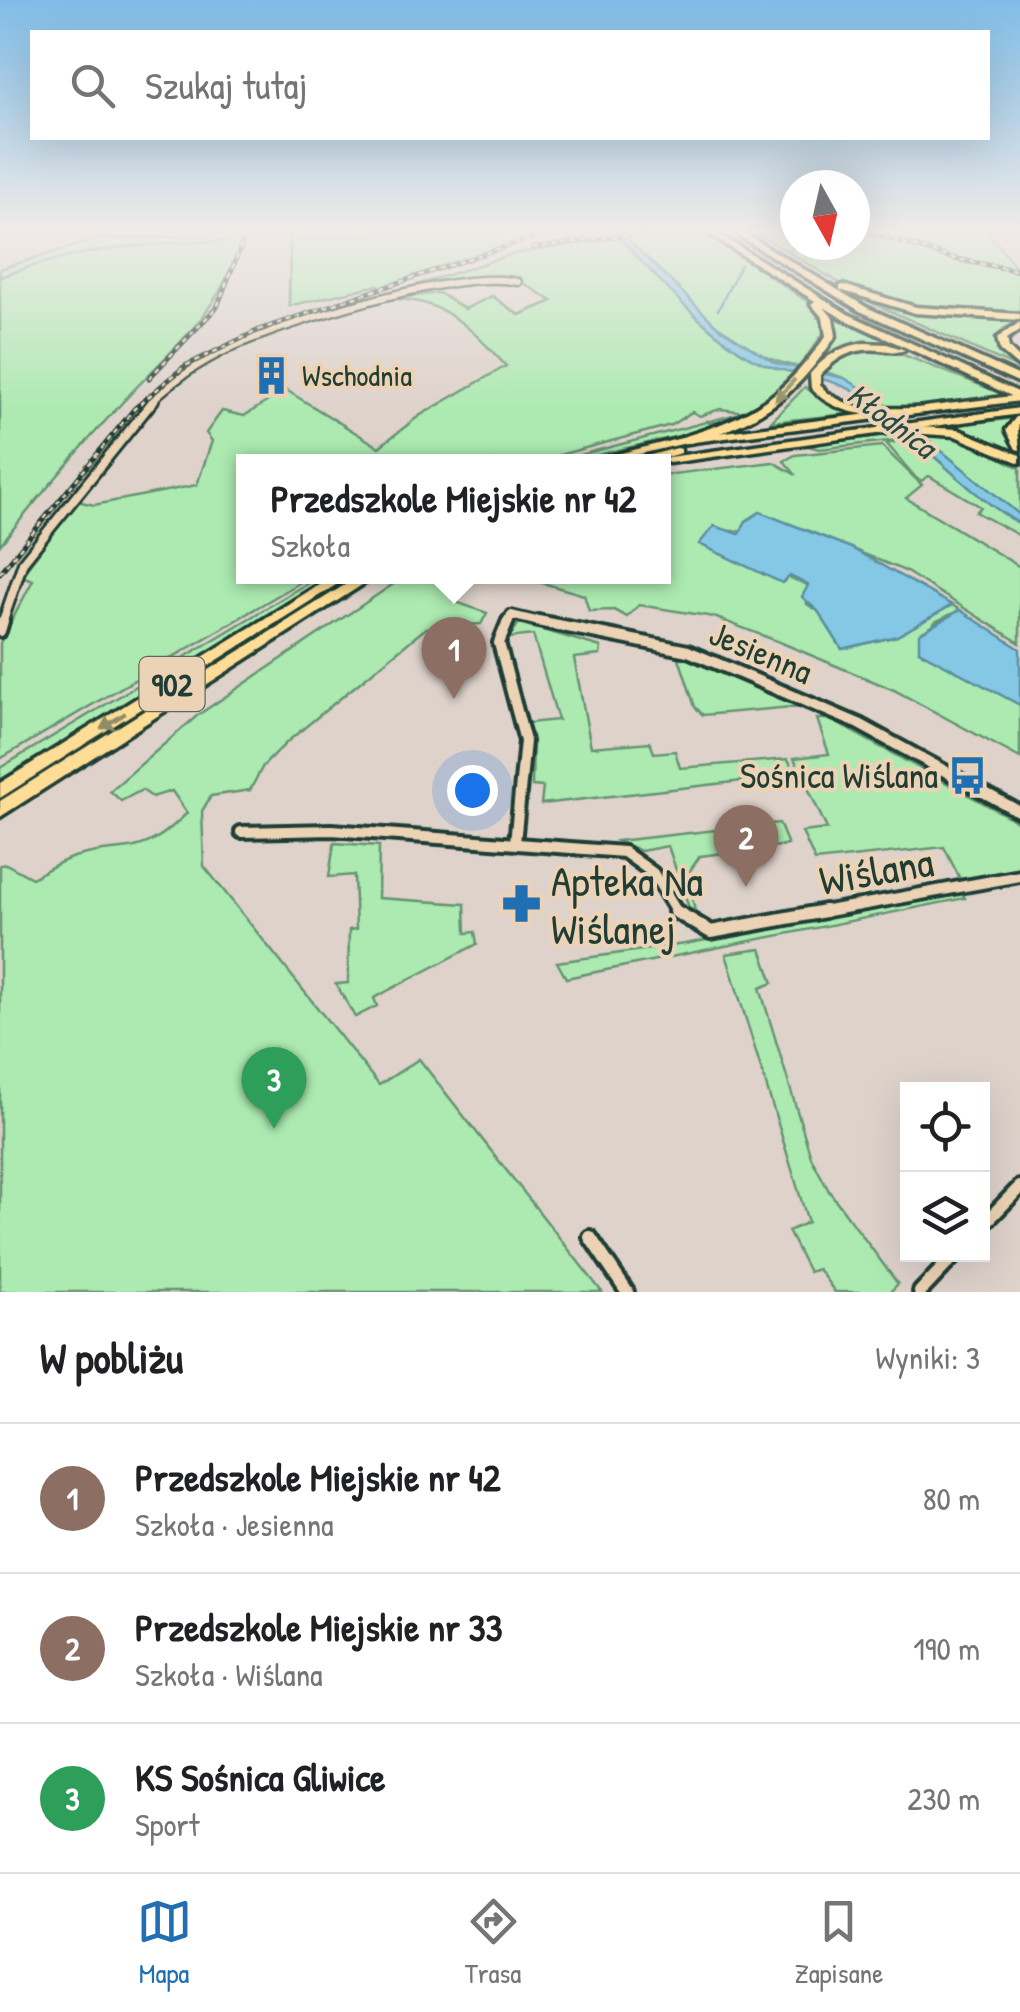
<!DOCTYPE html>
<html lang="pl">
<meta charset="utf-8">
<style>
:root{--surface:#fff;--page:#f2f2f2;--text:#202124;--muted:#757577;--line:#e0e0e0;--accent:#1f6fb2}
body{margin:0;font-family:"Patrick Hand",sans-serif;background:var(--page);color:var(--text)}
.controls{position:absolute;right:30px;bottom:30px;display:grid;overflow:hidden;border-radius:0px;box-shadow:0 10px 40px #0002}
.controls button{width:90px;height:90px;display:grid;place-items:center;padding:0;border:0;border-bottom:2px solid var(--line);background:var(--surface);color:var(--text);font:50px sans-serif}
.compass{position:absolute;left:780px;top:170px;width:90px;height:90px;border-radius:50%;background:var(--surface);box-shadow:0 10px 40px #0002;rotate:172deg}
.you{position:absolute;left:472px;top:790px;width:35px;height:35px;margin:-25px;border:8px solid #fff;border-radius:50%;background:#1a73e8;box-shadow:0 0 0 15px #1a73e833}
.badge{display:grid;place-items:center;width:65px;height:65px;border-radius:50%;background:var(--accent);color:#fff;font-size:32px;font-weight:700}
.pin{position:absolute;translate:-50% -82px;filter:drop-shadow(0 2px 5px #0008)}
.pin::after{content:'';position:absolute;top:52px;width:35px;height:30px;background:inherit;clip-path:polygon(0 0,100% 0,50% 100%)}
.popup{position:absolute;left:236px;top:454px;width:435px;height:130px;box-sizing:border-box;display:grid;place-content:center;border-radius:0px;background:var(--surface);filter:drop-shadow(0 2px 8px #0005);font-size:32px;white-space:nowrap;color:var(--muted)}
.popup b{font-size:38px;color:var(--text)}
.popup::after{content:'';position:absolute;left:50%;top:100%;margin-left:-20px;border:20px solid transparent;border-top-color:var(--surface)}
.list{margin:0;padding:0;list-style:none}
h2{display:flex;justify-content:space-between;align-items:center;height:130px;margin:0;padding:0 40px;font-size:42px}
h2 small{font-size:32px;font-weight:400;color:var(--muted)}
.list li{display:grid;grid-template-columns:65px 1fr auto;gap:30px;align-items:center;box-sizing:border-box;height:150px;padding:0 40px;border-top:2px solid var(--line)}
.list b{display:block;font-size:38px;white-space:nowrap}
.list p{margin:0;font-size:32px;white-space:nowrap;color:var(--muted)}
.list em{font-size:32px;font-style:normal;color:var(--muted)}
.icon{flex:none;width:55px;height:55px;fill:none;stroke:currentColor;stroke-width:2;stroke-linecap:round;stroke-linejoin:round}
.map{position:relative;flex:none;width:1020px;height:1292px;overflow:hidden}
.search{position:absolute;background:var(--surface);box-shadow:0 10px 40px #0002;left:30px;right:30px;top:30px;height:110px;display:flex;align-items:center;gap:25px;box-sizing:border-box;padding:0 35px;border-radius:0px;color:var(--muted);font-size:38px}
.sheet{height:580px;background:var(--surface)}
nav{display:flex;justify-content:space-around;align-items:center;box-sizing:border-box;height:140px;border-top:2px solid var(--line);background:var(--surface);font-size:28px;color:var(--muted)}
nav a{display:grid;justify-items:center;gap:5px}
nav .on{color:var(--accent)}
.map>svg:first-child{display:block}
.green{fill:#aceab1;stroke:#669472;stroke-width:2.5}
.water{fill:#85c8e6;stroke:#5c909f;stroke-width:2.5}
.lines{fill:none;stroke-linecap:round;stroke-linejoin:round}
.stream{stroke:#5c909f;stroke-width:2.5}
.minor-far3-casing{stroke:#1f3d34;stroke-width:11}
.minor-far2-casing{stroke:#1f3d34;stroke-width:14}
.minor-far1-casing{stroke:#1f3d34;stroke-width:18}
.minor-casing{stroke:#1f3d34;stroke-width:20}
.primary-casing{stroke:#1f3d34;stroke-width:7}
.motorway-casing{stroke:#1f3d34;stroke-width:7}
.minor-far3{stroke:#edd3b5;stroke-width:6}
.minor-far2{stroke:#edd3b5;stroke-width:8}
.minor-far1{stroke:#edd3b5;stroke-width:10}
.minor{stroke:#edd3b5;stroke-width:12}
.primary{fill:#ffdd96;fill-rule:evenodd}
.motorway{fill:#ffdd96;fill-rule:evenodd}
.rail-casing{stroke:#1f3d34;stroke-width:5}
.rail{stroke:#edd3b5;stroke-width:2.5;stroke-dasharray:5;stroke-linecap:butt}
.oneway{fill:#8f8d65}
.labels{text-anchor:middle;dominant-baseline:central;stroke-width:8;stroke-linejoin:round;paint-order:stroke}
.far-poi-label{font-size:30px;fill:#1f3d34;stroke:#edd3b5;text-anchor:start}
.far-water-label{font-size:32px;font-style:italic;fill:#294b46;stroke:#edd3b5}
.shield{fill:#edd3b5;stroke:#5d6a5b;stroke-width:2.5}
.shield-label{font-size:32px;font-weight:bold;fill:#1f3d34}
.street-label{font-size:35px;fill:#1f3d34;stroke:#edd3b5}
.poi-label{font-size:35px;fill:#1f3d34;stroke:#edd3b5;text-anchor:end}
.near-street-label{font-size:42px;fill:#1f3d34;stroke:#edd3b5}
.near-poi-label{font-size:42px;fill:#1f3d34;stroke:#edd3b5;text-anchor:start}
</style>
<div class="map">
<svg width="1020" height="1292" viewBox="0 0 1020 1292">
<rect width="100%" height="100%" fill="#ded2cb"/>
<filter id="ink" filterUnits="userSpaceOnUse"><feTurbulence type="fractalNoise" baseFrequency=".01" numOctaves="2"/><feDisplacementMap in="SourceGraphic" scale="20" xChannelSelector="R" yChannelSelector="G"/><feConvolveMatrix kernelMatrix="1 2 1 2 8 2 1 2 1" color-interpolation-filters="sRGB"/></filter>
<g filter="url(#ink)">
<g class="green">
<polygon points="295,231 548,231 382,288 378,285 289,306 290,238"/>
<path d="M 674,231 L 704,231 L 818,309 L 825,317 L 818,318 L 826,322 L 827,328 L 799,367 C 727,354 675,285 624,237 Z"/>
<polygon points="753,231 795,231 795,245 855,245 855,231 860,231 960,262 1020,272 1020,315 922,310 853,291"/>
<polygon points="869,231 987,231 1017,269 953,258"/>
<path d="M 244,234 C 220,316 174,345 120,405 C 78,450 39,497 0,545 L 0,269 L 97,239 Z"/>
<path d="M 618,237 C 669,286 724,361 797,371 L 754,413 L 720,409 L 700,416 L 692,412 L 671,425 L 537,461 L 244,462 L 244,576 L 309,577 L 0,759 L 0,643 L 33,580 L 21,576 L 77,501 L 94,505 L 197,485 L 212,441 L 206,433 L 222,411 L 244,416 L 286,390 L 379,447 L 419,416 L 506,366 C 471,328 439,294 384,300 L 439,293 L 465,309 L 492,296 L 519,315 L 552,301 L 515,278 L 500,276 L 342,309 L 513,254 Z"/>
<polygon points="870,302 935,315 1020,319 1003,329 997,343 1020,369"/>
<path d="M 829,312 L 834,313 L 905,349 C 872,343 852,343 822,356 L 836,337 L 837,318 Z"/>
<polygon points="873,348 882,353 888,349 1006,395 890,409 844,378 823,371 838,354"/>
<polygon points="805,387 827,403 857,413 771,422"/>
<polygon points="746,414 727,425 708,421 713,428 571,461 553,462 733,415"/>
<polygon points="1016,418 1008,432 1020,457 976,436 941,427"/>
<polygon points="918,432 960,438 1020,468 1020,515"/>
<polygon points="906,433 988,502 1020,524 1020,536 976,512 981,507 929,476 921,481 916,478 887,444 907,439 819,449 805,445"/>
<polygon points="882,446 922,485 906,498 1020,567 1020,643 905,571 804,529 728,531 707,545 808,585 807,604 818,611 842,649 897,636 952,605 960,610 935,622 919,651 1020,705 1020,758 894,690 777,641 714,617 639,605 627,617 614,610 589,611 584,595 522,577 664,576 664,475 773,462 796,475 784,461 795,455"/>
<polygon points="318,577 331,577 0,780 0,768"/>
<path d="M 404,577 L 458,577 L 450,594 L 453,601 L 487,613 L 481,624 L 426,628 L 287,742 L 263,766 L 250,790 L 211,796 L 202,811 L 204,866 L 379,1085 L 419,1059 L 602,1292 L 0,1292 L 0,865 L 6,864 L 32,878 C 45,871 60,861 74,857 C 129,841 138,862 187,813 L 172,791 L 152,797 L 142,790 L 121,801 L 110,791 L 198,715 Z"/>
<polygon points="519,623 601,647 600,655 574,658 591,747 650,742 654,753 675,751 680,768 788,759 798,780 760,779 541,804 543,787 532,786 533,744 528,723 558,720 533,635 509,638"/>
<polygon points="678,655 689,658 802,706 703,715 695,707"/>
<polygon points="817,719 829,719 1020,823 1020,870 960,879 944,847 815,861 802,832 827,829 794,758 829,754"/>
<polygon points="779,823 788,845 700,856 687,875 695,911 689,908 668,846 641,851 617,841"/>
<polygon points="334,843 379,846 378,898 465,904 466,933 475,932 477,944 374,998 377,1006 355,1017 336,984 348,983 349,930 356,929 354,875 329,877"/>
<polygon points="961,892 965,898 566,978 557,962 685,944"/>
<polygon points="761,949 773,983 760,988 811,1157 829,1191 898,1284 890,1292 835,1292 818,1269 809,1272 788,1231 808,1222 726,954"/>
</g>
<g class="water">
<path d="M 612,231 L 619,231 L 717,326 L 775,363 L 844,378 L 873,395 L 1020,515 L 1020,524 C 961,490 917,433 860,395 C 826,373 787,377 753,359 C 700,329 655,274 612,231 Z"/>
<polygon points="760,512 851,548 952,605 897,636 842,649 818,611 802,597 808,585 790,576 782,583 699,544 714,526 739,534 746,521"/>
<polygon points="960,610 1020,649 1020,705 919,651 919,634"/>
</g>
<g class="lines">
<g class="stream">
<polyline points="779,231 795,245"/>
<polyline points="296,241 411,231"/>
<polyline points="789,251 796,246"/>
<path d="M 0,277 C 75,249 149,242 228,241"/>
<polyline points="718,310 741,264"/>
</g>
<defs>
<path id="minor-far3" d="M 151,402 C 178,376 214,354 249,340 C 309,317 457,269 518,282"/>
<g id="minor-far2">
<polyline points="2,624 23,562 154,400"/>
<polyline points="507,624 511,615 548,624"/>
</g>
<g id="minor-far1">
<polyline points="508,621 499,643 525,741 515,843"/>
<polyline points="538,621 688,651 859,724 1020,812"/>
<polyline points="0,631 3,621"/>
<polyline points="241,832 332,830 624,852 653,873 678,914"/>
<polyline points="811,914 1020,876"/>
</g>
<g id="minor">
<polyline points="675,911 711,932 825,911"/>
<polyline points="982,1226 1020,1187"/>
<polyline points="590,1237 627,1292"/>
<polyline points="920,1292 956,1254"/>
</g>
<g id="primary">
<polygon points="1020,395 1020,401 686,443 607,462 585,462 686,437"/>
<polygon points="1020,408 1020,414 669,463 663,460 669,457"/>
<polygon points="677,448 681,449 681,453 647,462 625,462"/>
<polygon points="333,576 350,576 0,798 0,783"/>
<polygon points="359,576 376,576 0,817 0,801"/>
</g>
<g id="motorway">
<path d="M 704,231 L 714,231 L 848,314 L 1020,393 L 1020,400 L 842,318 L 824,307 L 833,318 L 836,336 C 792,399 764,420 690,443 L 682,443 L 682,437 C 753,416 783,396 826,336 L 823,318 L 811,304 L 815,301 Z"/>
<polygon points="731,231 741,231 866,307 1020,376 1020,383 860,311"/>
<polygon points="843,285 916,307 1020,314 1020,320 915,313 840,290 840,286"/>
<polygon points="1020,322 1020,330 1007,339 1009,348 1020,359 1020,368 1000,351 997,338"/>
<path d="M 864,343 L 887,344 L 905,350 C 897,353 891,351 881,350 C 855,347 837,356 820,375 L 820,385 C 845,413 882,408 915,408 L 921,411 L 919,413 C 882,418 837,418 811,388 L 810,374 C 825,356 840,347 864,343 Z"/>
<polygon points="1020,416 1018,430 1020,450 1016,449 1006,430 1016,417"/>
<polygon points="882,425 957,429 1020,455 1020,463 955,436 878,431 878,427"/>
</g>
</defs>
<use href="#minor-far3" class="minor-far3-casing"/>
<use href="#minor-far2" class="minor-far2-casing"/>
<use href="#minor-far1" class="minor-far1-casing"/>
<use href="#minor" class="minor-casing"/>
<use href="#primary" class="primary-casing"/>
<use href="#motorway" class="motorway-casing"/>
<use href="#minor-far3" class="minor-far3"/>
<use href="#minor-far2" class="minor-far2"/>
<use href="#minor-far1" class="minor-far1"/>
<use href="#minor" class="minor"/>
<use href="#primary" class="primary"/>
<use href="#motorway" class="motorway"/>
<defs>
<g id="rail">
<polyline points="865,231 952,258 1020,271"/>
<polyline points="533,248 661,231"/>
<polyline points="149,378 217,307 247,231"/>
<polyline points="0,573 134,409 185,366 261,329 551,231"/>
</g>
</defs>
<use href="#rail" class="rail-casing"/>
<use href="#rail" class="rail"/>
</g>
<defs><path id="oneway-solid" d="M-6-.8H1V-3.2L6.5 0L1 3.2V.8H-6Z" transform="scale(2.5)"/></defs>
<g class="oneway">
<use href="#oneway-solid" transform="translate(785 390) rotate(132)"/>
<use href="#oneway-solid" transform="translate(113 721) rotate(148)"/>
</g>
</g>
<linearGradient id="sky" x2="0" y2="1"><stop stop-color="#80bce7"/><stop offset="0.56" stop-color="#f0ebe8"/><stop offset="1" stop-color="#f0ebe8" stop-opacity="0"/></linearGradient>
<rect width="1020" height="412" fill="url(#sky)"/>
<defs>
<symbol id="building-bare" viewBox="-9 -9 18 18"><path d="M-4-6H4V6H1V3H-1V6H-4ZM-2.5-4.3h1.7v1.8h-1.7ZM.8-4.3h1.7v1.8H.8ZM-2.5-1h1.7V.8h-1.7ZM.8-1h1.7V.8H.8Z" fill="#1f6fb2" stroke="#edd3b5" stroke-width="2.5" paint-order="stroke"/></symbol>
<symbol id="bus-bare" viewBox="-9 -9 18 18"><path d="M-5-6H5V4H4V6H2V4H-2V6H-4V4H-5ZM-3.5-4V0h7V-4ZM-3.5 1.2v1.5H-2V1.2ZM2 1.2v1.5H3.5V1.2Z" fill="#1f6fb2" stroke="#edd3b5" stroke-width="2.5" paint-order="stroke"/></symbol>
<symbol id="pharmacy-bare" viewBox="-9 -9 18 18"><path d="M-2-6h4v4h4v4h-4v4h-4v-4h-4v-4h4Z" fill="#1f6fb2" stroke="#edd3b5" stroke-width="2.5" paint-order="stroke"/></symbol>
</defs>
<g fill-rule="evenodd">
<use href="#building-bare" x="244" y="348" width="55" height="55"/>
<use href="#bus-bare" x="940" y="748" width="55" height="55"/>
<use href="#pharmacy-bare" x="494" y="876" width="55" height="55"/>
</g>
<g class="labels">
<g class="far-poi-label">
<text x="302" y="375">Wschodnia</text>
</g>
<g class="far-water-label">
<text transform="translate(892 420) rotate(37)">Kłodnica</text>
</g>
<rect class="shield" x="139.5" y="657" width="65" height="54" rx="8"/>
<g class="shield-label">
<text x="172" y="684">902</text>
</g>
<g class="street-label">
<text transform="translate(761 652) rotate(23)">Jesienna</text>
</g>
<g class="poi-label">
<text x="938" y="775">Sośnica Wiślana</text>
</g>
<g class="near-street-label">
<text transform="translate(876 870) rotate(-10)">Wiślana</text>
</g>
<g class="near-poi-label">
<text x="551" y="880">Apteka Na<tspan x="551" dy="48">Wiślanej</tspan></text>
</g>
</g>
</svg>
<div class="controls">
<button><svg class="icon" aria-label="locate" viewBox="0 0 24 24"><circle cx="12" cy="12" r="6"/><path d="M12 2v4M12 18v4M2 12h4M18 12h4"/></svg></button>
<button><svg class="icon" aria-label="layers" viewBox="0 0 24 24"><path d="M12 4l9 5-9 5-9-5zM3 14l9 5 9-5"/></svg></button>
</div>
<svg class="compass" viewBox="-18 -18 36 36"><path d="M0-13l5 13h-10z" fill="#e53935"/><path d="M0 13l5-13h-10z" fill="#757577"/></svg>
<div class="you"></div>
<div class="pin badge" style="left:454px;top:699px;background:#8d6e63">1</div>
<div class="popup"><b>Przedszkole Miejskie nr 42</b>Szkoła</div>
<div class="pin badge" style="left:746px;top:887px;background:#8d6e63">2</div>
<div class="pin badge" style="left:274px;top:1129px;background:#2e9e5b">3</div>
<div class="search"><svg class="icon" aria-label="search" viewBox="0 0 24 24"><circle cx="10" cy="10" r="6"/><path d="M15 15l6 6"/></svg>Szukaj tutaj</div>
</div>
<section class="sheet">
<h2>W pobliżu<small>Wyniki: 3</small></h2>
<ul class="list">
<li><span class="badge" style="background:#8d6e63">1</span><div><b>Przedszkole Miejskie nr 42</b><p>Szkoła · Jesienna</p></div><em>80 m</em></li>
<li><span class="badge" style="background:#8d6e63">2</span><div><b>Przedszkole Miejskie nr 33</b><p>Szkoła · Wiślana</p></div><em>190 m</em></li>
<li><span class="badge" style="background:#2e9e5b">3</span><div><b>KS Sośnica Gliwice</b><p>Sport</p></div><em>230 m</em></li>
</ul>
</section>
<nav>
<a class="on"><svg class="icon" aria-label="map" viewBox="0 0 24 24"><path d="M3 6l6-2 6 2 6-2v14l-6 2-6-2-6 2zM9 4v14M15 6v14"/></svg>Mapa</a>
<a><svg class="icon" aria-label="directions" viewBox="0 0 24 24"><path d="M12 3l9 9-9 9-9-9zM9 14v-3h6M13 9l2 2-2 2"/></svg>Trasa</a>
<a><svg class="icon" aria-label="saved" viewBox="0 0 24 24"><path d="M7 4h10v16l-5-4-5 4z"/></svg>Zapisane</a>
</nav>
